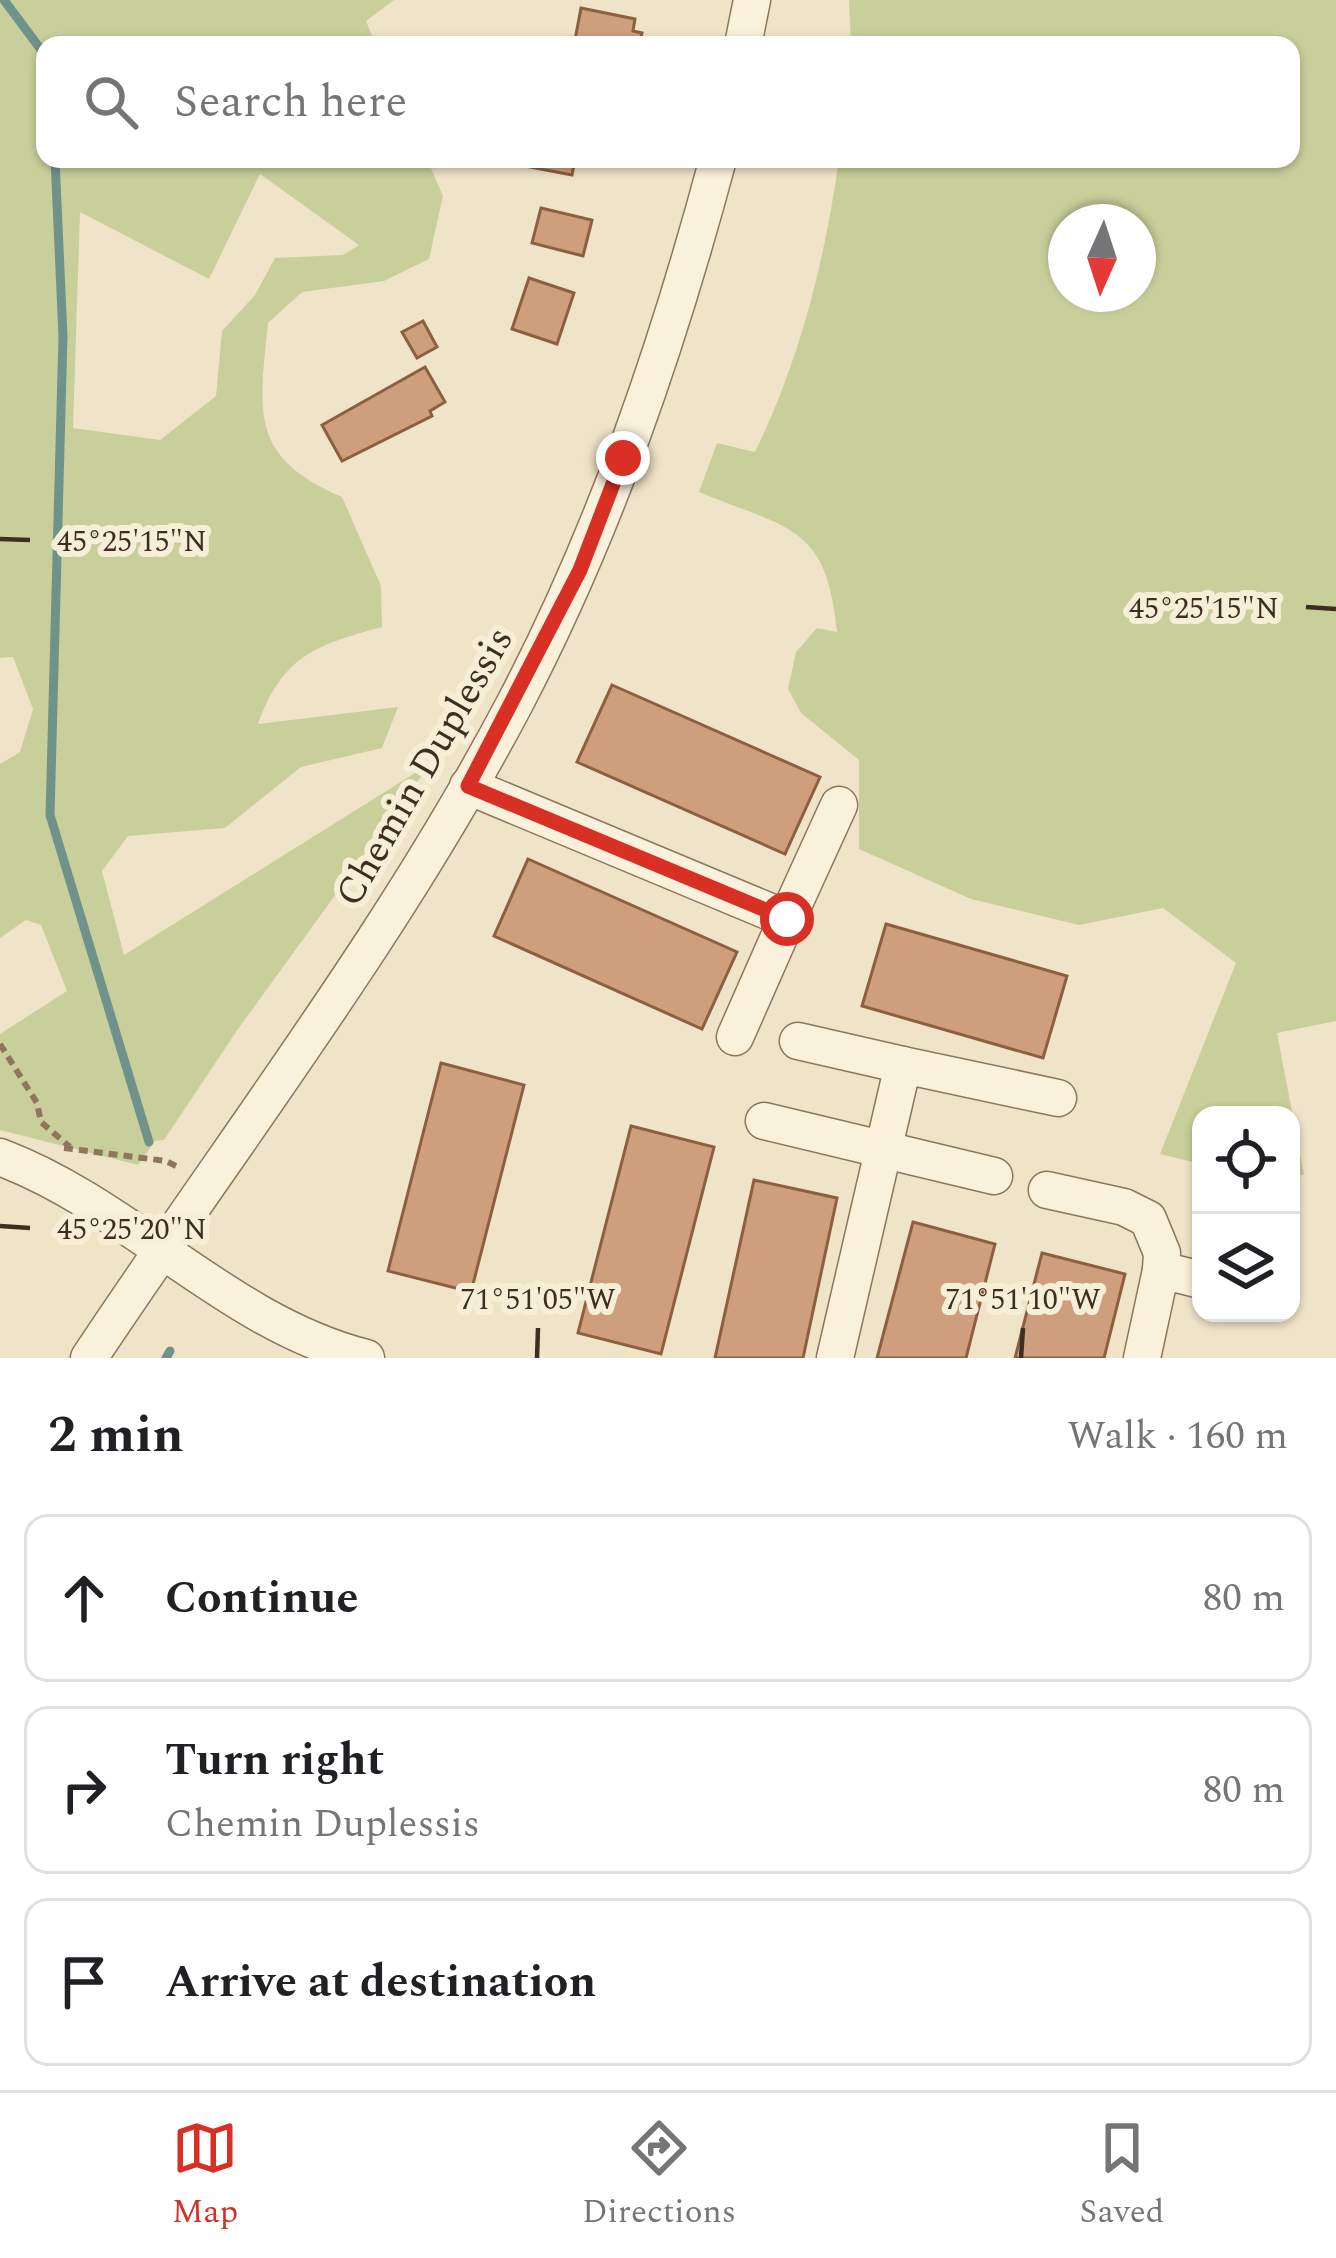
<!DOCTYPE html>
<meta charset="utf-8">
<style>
:root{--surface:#fff;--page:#f6f6f6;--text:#202124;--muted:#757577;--line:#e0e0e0;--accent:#d93025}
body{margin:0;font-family:Spectral,serif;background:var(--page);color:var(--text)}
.controls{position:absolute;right:36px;bottom:36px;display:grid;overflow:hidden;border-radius:24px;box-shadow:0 3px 9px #0004}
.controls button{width:108px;height:108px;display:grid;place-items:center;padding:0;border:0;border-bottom:3px solid var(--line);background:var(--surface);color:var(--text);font:60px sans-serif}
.compass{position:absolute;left:1048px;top:204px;width:108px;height:108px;border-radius:50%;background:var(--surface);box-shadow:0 3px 9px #0004;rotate:183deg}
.stop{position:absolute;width:36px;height:36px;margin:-27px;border:9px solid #d93025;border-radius:50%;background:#fff}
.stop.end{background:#d93025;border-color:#fff;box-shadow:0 3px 12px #0008}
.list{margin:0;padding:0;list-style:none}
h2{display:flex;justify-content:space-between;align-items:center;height:156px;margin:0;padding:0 48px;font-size:51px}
h2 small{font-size:39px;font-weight:400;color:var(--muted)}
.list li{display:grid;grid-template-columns:78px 1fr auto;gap:36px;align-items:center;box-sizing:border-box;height:168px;margin:0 24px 24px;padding:0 24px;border:3px solid var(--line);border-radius:24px}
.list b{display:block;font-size:45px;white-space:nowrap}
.list p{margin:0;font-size:39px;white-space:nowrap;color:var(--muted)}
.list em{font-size:39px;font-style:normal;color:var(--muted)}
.icon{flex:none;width:66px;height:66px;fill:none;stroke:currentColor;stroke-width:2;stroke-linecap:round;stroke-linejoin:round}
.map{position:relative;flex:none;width:1336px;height:1358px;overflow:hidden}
.search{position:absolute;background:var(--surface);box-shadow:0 3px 9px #0004;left:36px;right:36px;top:36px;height:132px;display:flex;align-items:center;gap:30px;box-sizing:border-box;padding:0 42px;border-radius:24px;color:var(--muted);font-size:45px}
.sheet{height:732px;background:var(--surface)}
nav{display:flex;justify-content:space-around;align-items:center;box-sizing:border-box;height:168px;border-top:3px solid var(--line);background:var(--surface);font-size:33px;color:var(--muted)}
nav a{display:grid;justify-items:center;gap:6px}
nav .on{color:var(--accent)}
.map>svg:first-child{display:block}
.green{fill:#c9cf9b;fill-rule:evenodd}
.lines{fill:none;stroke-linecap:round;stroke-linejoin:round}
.stream{stroke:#6f938a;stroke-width:9}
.building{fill:#cf9f7d;stroke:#8d5f41;stroke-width:3}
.minor-casing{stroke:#8d765c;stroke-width:39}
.path{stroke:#8d765c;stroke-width:6;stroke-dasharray:9 6;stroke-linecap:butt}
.minor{stroke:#faf1dc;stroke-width:36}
.route{stroke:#d93025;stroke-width:15}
.ticks{fill:none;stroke:#3d2e20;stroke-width:4.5}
.labels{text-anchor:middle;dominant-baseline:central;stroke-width:12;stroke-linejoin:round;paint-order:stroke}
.street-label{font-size:39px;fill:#3d2e20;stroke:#f7eed8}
.ticks-label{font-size:30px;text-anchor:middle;fill:#3d2e20;stroke:#f7eed8;stroke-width:12;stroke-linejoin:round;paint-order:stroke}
</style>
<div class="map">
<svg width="1336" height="1358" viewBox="0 0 1336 1358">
<rect width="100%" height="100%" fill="#f0e4c8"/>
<g class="green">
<path d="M 0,0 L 394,0 L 366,21 L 376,45 L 45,45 L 45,159 L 427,159 L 443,196 L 429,259 L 384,281 L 302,292 L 268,323 C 259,413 249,457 342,497 L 381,586 L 382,627 C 315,645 283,656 258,724 L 398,707 L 382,748 L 301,767 L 225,828 L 128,836 L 102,871 L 124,955 L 431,763 L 238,1029 L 164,1140 L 155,1141 L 138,1165 L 0,1130 L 0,1034 L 67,991 L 41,925 L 26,920 L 0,938 L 0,764 L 20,752 L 33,709 L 13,657 L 0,658 ZM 260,174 L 359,245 L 343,255 L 275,258 L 255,295 L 222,331 L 216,396 L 160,440 L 73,428 L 80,212 L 209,279 Z"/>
<path d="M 849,0 L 1336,0 L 1336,1021 L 1277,1033 L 1304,1175 L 1291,1174 L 1291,1115 L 1201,1115 L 1201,1164 L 1160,1154 L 1236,963 L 1163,908 L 1079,925 L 971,899 L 859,849 L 859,760 L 801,713 L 788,689 L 796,652 L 817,628 L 837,632 C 827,524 788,529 699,492 L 717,443 L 755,452 C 801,357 824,263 839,159 L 1291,159 L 1291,45 L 851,45 ZM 1138,222 L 1138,294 L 1066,294 L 1066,222 Z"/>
</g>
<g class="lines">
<g class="stream">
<polyline points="4,0 45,55"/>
<polyline points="55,159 63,336 50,815 149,1142"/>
<polyline points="166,1358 170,1351"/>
</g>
</g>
<g class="building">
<polygon points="581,8 635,19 633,31 642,33 639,45 574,45"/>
<polygon points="527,159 575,159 572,175 525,166"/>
<polygon points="541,208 592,220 583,256 532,243"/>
<polygon points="529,278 574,293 557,344 512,329"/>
<polygon points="423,321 437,347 417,358 402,332"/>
<polygon points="425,367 445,402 430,411 432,416 342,461 322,425"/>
<polygon points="612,685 820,777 785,854 577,762"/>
<polygon points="528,859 737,952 702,1029 494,936"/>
<polygon points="886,924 1067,976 1043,1058 862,1006"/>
<polygon points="441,1063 524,1085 471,1292 388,1271"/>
<polygon points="631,1126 714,1147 661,1354 578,1333"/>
<polygon points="754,1180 837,1198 803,1358 715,1358"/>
<polygon points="913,1222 995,1244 966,1358 877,1358"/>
<polygon points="1042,1253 1125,1274 1104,1358 1015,1358"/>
</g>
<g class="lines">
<defs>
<g id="minor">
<polyline points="743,45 752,0"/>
<polyline points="468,786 787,919 735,1037"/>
<polyline points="787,919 839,805"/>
<polyline points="798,1041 903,1065 835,1358"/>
<polyline points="903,1065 1058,1098"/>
<polyline points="764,1121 994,1176"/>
<path d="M 0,1157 C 132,1207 228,1323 366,1358"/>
<polyline points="1047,1190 1124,1207 1148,1219 1162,1253 1161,1270"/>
<path d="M 89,1358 C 233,1141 393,935 515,703 C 605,531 668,346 718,159"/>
<polyline points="1142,1358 1161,1270 1201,1280"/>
</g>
</defs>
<use href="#minor" class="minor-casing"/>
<g class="path">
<polyline points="0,1044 37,1103 41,1122 70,1147"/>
<polyline points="64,1148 166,1161 180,1168"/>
</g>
<use href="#minor" class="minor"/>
</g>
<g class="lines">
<polyline class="route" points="623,458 580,570 468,786 787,919"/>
</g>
<path class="ticks" d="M 0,539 L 30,540M 1306,607 L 1336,609M 0,1226 L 30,1228M 537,1358 L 538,1328M 1021,1358 L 1023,1328"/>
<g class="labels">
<g class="street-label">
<text transform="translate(425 767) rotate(-60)">Chemin Duplessis</text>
</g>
</g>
<g class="ticks-label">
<text x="132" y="551">45°25'15"N</text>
<text x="1204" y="618">45°25'15"N</text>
<text x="132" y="1239">45°25'20"N</text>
<text x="538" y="1309">71°51'05"W</text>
<text x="1023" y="1309">71°51'10"W</text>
</g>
</svg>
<div class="controls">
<button><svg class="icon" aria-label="locate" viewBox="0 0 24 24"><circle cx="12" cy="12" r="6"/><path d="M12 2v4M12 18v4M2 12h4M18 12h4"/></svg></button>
<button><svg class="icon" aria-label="layers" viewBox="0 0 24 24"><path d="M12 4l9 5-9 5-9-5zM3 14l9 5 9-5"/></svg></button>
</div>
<svg class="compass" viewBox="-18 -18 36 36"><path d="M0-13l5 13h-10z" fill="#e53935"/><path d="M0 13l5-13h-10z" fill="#757577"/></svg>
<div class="stop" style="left:787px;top:919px"></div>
<div class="stop end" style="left:623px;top:458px"></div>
<div class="search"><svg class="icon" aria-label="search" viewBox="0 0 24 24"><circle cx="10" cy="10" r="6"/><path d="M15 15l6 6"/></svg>Search here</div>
</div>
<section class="sheet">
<h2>2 min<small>Walk · 160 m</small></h2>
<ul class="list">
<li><svg class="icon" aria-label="ahead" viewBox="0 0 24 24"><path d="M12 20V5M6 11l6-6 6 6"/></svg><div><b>Continue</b></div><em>80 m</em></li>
<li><svg class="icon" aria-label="right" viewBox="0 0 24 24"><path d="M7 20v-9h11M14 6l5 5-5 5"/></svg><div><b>Turn right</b><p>Chemin Duplessis</p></div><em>80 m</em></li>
<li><svg class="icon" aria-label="arrive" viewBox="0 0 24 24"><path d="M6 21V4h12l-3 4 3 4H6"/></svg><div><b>Arrive at destination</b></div></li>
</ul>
</section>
<nav>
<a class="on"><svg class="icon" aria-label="map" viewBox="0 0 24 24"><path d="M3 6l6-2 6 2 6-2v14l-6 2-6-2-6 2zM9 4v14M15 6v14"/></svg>Map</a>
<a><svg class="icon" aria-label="directions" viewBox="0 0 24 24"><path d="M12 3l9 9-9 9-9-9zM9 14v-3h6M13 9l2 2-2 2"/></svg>Directions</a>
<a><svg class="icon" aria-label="saved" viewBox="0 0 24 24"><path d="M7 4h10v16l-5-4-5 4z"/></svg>Saved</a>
</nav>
